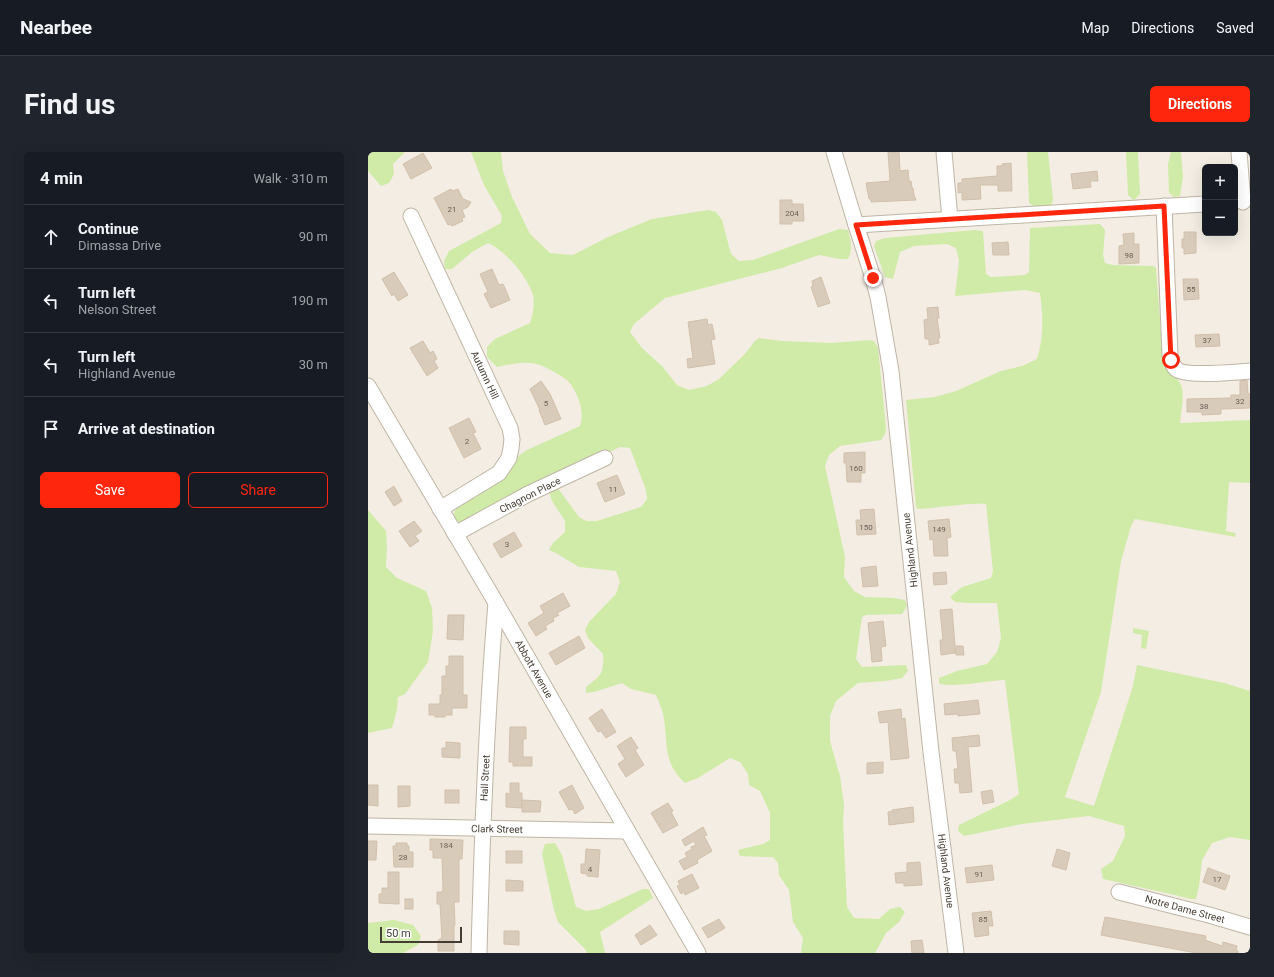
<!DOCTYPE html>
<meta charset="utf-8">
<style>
:root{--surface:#171b24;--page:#20242c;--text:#f1f3f6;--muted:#9ea1a6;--line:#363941;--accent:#ff260e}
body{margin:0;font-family:Roboto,sans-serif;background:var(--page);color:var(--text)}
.controls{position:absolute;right:12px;top:12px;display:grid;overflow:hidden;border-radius:6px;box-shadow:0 4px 16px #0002}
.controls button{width:36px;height:36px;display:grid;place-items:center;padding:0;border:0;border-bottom:1px solid var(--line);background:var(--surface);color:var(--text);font:20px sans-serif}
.scale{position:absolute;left:12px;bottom:10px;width:82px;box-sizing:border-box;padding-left:4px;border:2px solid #453d33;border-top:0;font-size:11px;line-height:14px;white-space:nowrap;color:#453d33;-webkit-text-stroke:3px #fff;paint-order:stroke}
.stop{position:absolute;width:12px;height:12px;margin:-9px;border:3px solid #ff260e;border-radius:50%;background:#fff}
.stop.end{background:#ff260e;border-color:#fff;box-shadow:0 1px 4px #0008}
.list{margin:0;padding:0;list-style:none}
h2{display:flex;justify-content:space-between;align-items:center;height:52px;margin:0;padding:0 16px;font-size:17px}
h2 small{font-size:13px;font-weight:400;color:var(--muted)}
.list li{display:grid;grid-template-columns:26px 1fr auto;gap:12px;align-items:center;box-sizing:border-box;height:64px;padding:0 16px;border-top:1px solid var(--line)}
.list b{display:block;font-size:15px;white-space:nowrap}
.list p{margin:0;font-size:13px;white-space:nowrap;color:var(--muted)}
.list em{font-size:13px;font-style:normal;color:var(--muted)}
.actions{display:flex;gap:8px;padding:12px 16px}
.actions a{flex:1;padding:9px 0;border:1px solid var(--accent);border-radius:6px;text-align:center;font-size:14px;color:var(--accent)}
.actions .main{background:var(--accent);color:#fff}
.icon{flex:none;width:22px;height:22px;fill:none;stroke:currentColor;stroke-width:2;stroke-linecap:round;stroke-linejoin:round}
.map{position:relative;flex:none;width:882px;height:801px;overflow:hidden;border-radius:6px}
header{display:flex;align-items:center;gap:24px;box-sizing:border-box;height:56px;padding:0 20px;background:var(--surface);border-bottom:1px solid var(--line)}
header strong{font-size:19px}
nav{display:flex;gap:22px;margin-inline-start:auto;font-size:14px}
.intro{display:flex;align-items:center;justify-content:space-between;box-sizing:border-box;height:96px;padding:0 24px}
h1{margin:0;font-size:28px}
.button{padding:10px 18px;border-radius:6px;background:var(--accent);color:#fff;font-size:14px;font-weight:700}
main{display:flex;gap:24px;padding:0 24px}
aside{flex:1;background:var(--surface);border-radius:6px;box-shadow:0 4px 16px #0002}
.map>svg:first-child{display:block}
.green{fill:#d0eba7}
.building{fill:#d9cbba;stroke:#d1c0aa}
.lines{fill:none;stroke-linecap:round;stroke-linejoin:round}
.minor-casing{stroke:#bfb5a5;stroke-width:17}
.minor{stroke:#fff;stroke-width:15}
.route{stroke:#ff260e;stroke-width:5}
.labels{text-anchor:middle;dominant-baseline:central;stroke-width:3;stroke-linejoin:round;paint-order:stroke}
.number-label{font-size:8px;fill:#6a6055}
.street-label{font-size:10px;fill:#453d33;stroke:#fff}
</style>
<header>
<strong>Nearbee</strong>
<nav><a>Map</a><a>Directions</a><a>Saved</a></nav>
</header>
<div class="intro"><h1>Find us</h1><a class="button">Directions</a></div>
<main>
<aside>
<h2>4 min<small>Walk · 310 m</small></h2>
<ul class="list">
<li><svg class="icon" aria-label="ahead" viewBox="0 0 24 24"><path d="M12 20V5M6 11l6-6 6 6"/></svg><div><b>Continue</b><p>Dimassa Drive</p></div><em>90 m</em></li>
<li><svg class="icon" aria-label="left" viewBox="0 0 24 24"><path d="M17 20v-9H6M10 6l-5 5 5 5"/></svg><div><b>Turn left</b><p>Nelson Street</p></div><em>190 m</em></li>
<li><svg class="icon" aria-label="left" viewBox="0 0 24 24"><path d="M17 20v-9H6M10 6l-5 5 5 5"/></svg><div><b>Turn left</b><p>Highland Avenue</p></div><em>30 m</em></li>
<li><svg class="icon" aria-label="arrive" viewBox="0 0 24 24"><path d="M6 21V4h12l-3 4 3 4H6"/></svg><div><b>Arrive at destination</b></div></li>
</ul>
<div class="actions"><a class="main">Save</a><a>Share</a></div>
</aside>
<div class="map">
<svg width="882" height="801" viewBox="0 0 882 801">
<rect width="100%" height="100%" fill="#f3ede3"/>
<g class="green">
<polygon points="0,0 37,0 25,12 26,22 21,31 13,34 0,19"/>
<path d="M 103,0 L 133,0 L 135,19 L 144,45 L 162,82 L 182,101 L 205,103 L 240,85 L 284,67 L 340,58 L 348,60 L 354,68 L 363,102 L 371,109 L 385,108 L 471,77 L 480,78 C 483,88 485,98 480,107 L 472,107 L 451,103 L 414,116 L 297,146 L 266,172 L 262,180 L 274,196 L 294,214 L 309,233 L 321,238 L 339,234 L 351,227 L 376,203 L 387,189 L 391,186 L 415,189 L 464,191 L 502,188 L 506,189 L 510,196 L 518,275 L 517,282 L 513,288 L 472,294 L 461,303 L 457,314 L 477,405 L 476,425 L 486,439 L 497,445 L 525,446 L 537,448 L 539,454 L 534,462 L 498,463 L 494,465 L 488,507 L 494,515 L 538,513 L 540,519 L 534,526 L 518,529 L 490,531 L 468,549 L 462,564 L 462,589 L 472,624 L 476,653 L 475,669 L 479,755 L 486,766 L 511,767 L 522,757 L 532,755 L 537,760 L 531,770 L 518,781 L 507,801 L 433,801 L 435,786 L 425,770 L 421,738 L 411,723 L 410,711 L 405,705 L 393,705 L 372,704 L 370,698 L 395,692 L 402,688 L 402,661 L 392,639 L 381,633 L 380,622 L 372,610 L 362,606 L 330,626 L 317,631 C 295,611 300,593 296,567 C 295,559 291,550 288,543 L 263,537 L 254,531 L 226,540 L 218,541 L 218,535 C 233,524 236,522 235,502 L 220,486 L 217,478 L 221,470 L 248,442 L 252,430 L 248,419 L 211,415 L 188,401 L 181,398 L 185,391 L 197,380 L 197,369 L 184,349 L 181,339 L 189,335 L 211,365 L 218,369 L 229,369 L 273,355 L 279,347 L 278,338 L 262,296 L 252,295 L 103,367 L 92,370 L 87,368 L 86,361 L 89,354 L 146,307 L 159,298 L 212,274 C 217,260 210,241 201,230 C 198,226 178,215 172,213 C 158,208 143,212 129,215 L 119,205 L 119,195 L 127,187 L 162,171 C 165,163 167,151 165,143 C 159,124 138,99 120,91 L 104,100 L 84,117 L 77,117 L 76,109 L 81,99 L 133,71 L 134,64 L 116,33 Z"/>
<polygon points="659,0 680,0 685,48 682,56 669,56 661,51"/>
<polygon points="758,0 770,0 772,42 766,48 760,43"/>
<polygon points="803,0 813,0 815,25 812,44 806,45 801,41 800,12"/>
<path d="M 732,72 L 737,78 L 735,103 L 737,111 L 745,113 L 785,114 L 788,116 L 795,207 C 800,219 807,222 813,233 C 817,241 813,261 812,271 L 882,268 L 882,331 L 861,330 L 858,379 L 867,381 L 868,385 L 767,367 L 763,374 L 753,409 L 733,540 L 697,645 L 726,654 L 765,534 L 769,513 L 856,531 L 882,539 L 882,688 L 862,685 L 844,691 L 834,708 L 831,734 L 828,747 L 822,747 L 807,743 L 735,727 L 733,717 L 745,709 L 757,684 L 756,674 L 721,664 L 654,672 L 596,684 L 590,679 L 591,673 L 642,648 L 651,642 L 637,528 C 624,528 579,537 571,531 L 571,526 L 589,519 L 619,512 L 629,500 L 633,486 L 629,451 L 600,451 L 587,450 L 582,445 L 594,435 L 623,426 L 625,419 L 618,352 C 595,351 573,356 550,357 L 548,355 L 538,248 L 567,245 L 588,239 L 633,219 L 654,214 L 669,207 C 676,186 675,162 672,141 L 657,138 L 587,144 L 591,109 L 588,96 L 579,92 L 546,94 L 532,100 L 525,127 L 517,125 L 506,94 L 508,89 L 517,86 L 606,78 L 615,79 L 618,122 L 623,125 L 657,123 L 661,120 L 662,76 Z"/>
<polygon points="0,358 18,379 19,395 18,415 29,426 58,439 64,456 65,479 60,510 37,542 30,545 29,558 24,576 0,581"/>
<polygon points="765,476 781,479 778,497 773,496 774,483 765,481"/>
<polygon points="187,691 194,703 208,755 218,759 231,757 275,737 281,737 285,746 232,780 237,801 219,801 217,797 190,770 186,758 174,702 177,692"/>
<polygon points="26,768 45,773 53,784 50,793 35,801 0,801 0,771"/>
</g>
<g class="building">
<polygon points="520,0 531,0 532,19 540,18 541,29 543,29 544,36 545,36 546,43 548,48 503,50 503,47 501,47 498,31 522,29"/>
<polygon points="55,1 64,16 43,27 35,12"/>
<polygon points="643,11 644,39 630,39 630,33 612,33 613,47 594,48 594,40 590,41 590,31 594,31 594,27 629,24 629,14 634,14 634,12"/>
<polygon points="729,19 730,29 722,29 723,35 705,37 703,22"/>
<polygon points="83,37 85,39 90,37 95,47 103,50 100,55 94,58 97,65 94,66 95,69 84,74 83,72 80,73 66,46"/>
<polygon points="412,48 424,48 424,52 435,52 436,69 424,69 424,72 412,72"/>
<polygon points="816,80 828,80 828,101 816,102 816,96 814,96 814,87 816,87"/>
<polygon points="766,81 766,92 771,92 771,111 751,112 751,94 756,93 755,82"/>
<polygon points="640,90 641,103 625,103 624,91"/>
<polygon points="124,117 131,133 135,132 142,148 123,156 116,142 120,140 112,122"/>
<polygon points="26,120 40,143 30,149 26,142 24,144 14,127"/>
<polygon points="453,125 462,151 450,155 443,135 445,134 444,129"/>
<polygon points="815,127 830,127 831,147 816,148"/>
<polygon points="570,155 571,166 569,166 572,186 570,186 571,191 561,193 561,187 557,187 556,168 560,167 559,156"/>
<polygon points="339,167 340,173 344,172 347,187 343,188 347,212 320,216 319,207 325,206 320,170"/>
<polygon points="851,182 852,194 828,195 827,183"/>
<polygon points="55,189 62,201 65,199 69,207 66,209 70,216 59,224 42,196"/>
<polygon points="879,228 880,242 882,242 882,256 853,257 853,262 834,263 834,260 819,260 819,247 863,246 863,243 872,243 872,229"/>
<polygon points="173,229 182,242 193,267 177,273 171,258 172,258 162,237"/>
<polygon points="101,266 108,280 105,281 113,297 96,306 81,276"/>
<polygon points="497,300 497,321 493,321 493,330 479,330 478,311 476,311 476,301"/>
<polygon points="249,323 257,342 237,350 229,331"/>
<polygon points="26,334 34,349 26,354 17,340"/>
<polygon points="506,357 508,382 489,383 488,368 493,368 492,358"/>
<polygon points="581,367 583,385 579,386 580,404 566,404 565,387 562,388 560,369"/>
<polygon points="46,369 54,379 47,384 51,389 42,395 31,379"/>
<polygon points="146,380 154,394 133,406 125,392"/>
<polygon points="508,414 510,434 495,435 493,416"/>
<polygon points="578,420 579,432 566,433 565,421"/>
<polygon points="195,441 202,454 189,461 191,463 185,466 186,469 177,474 179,477 168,484 160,471 176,461 172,454"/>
<polygon points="584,457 587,494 595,494 596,503 588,503 587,497 587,501 573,503 572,488 575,488 572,458"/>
<polygon points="80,463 96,463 95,488 79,487"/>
<polygon points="515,469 518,494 513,495 514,509 504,510 500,471"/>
<polygon points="211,484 217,496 188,513 181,501"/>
<polygon points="81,504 95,504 95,543 99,543 99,556 84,556 84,563 77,563 77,565 67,565 67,563 61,563 61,552 72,552 72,543 74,543 74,524 78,524 78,514 81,514"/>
<polygon points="610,548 612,562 590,564 590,562 577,563 576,552"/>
<polygon points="234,557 248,580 238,586 233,579 230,580 221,566"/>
<polygon points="533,557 534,567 537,566 541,606 523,608 520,570 512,571 510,560"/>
<polygon points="142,575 158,575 158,587 155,587 155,605 164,605 164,614 145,614 145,610 141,610"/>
<polygon points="611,583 612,594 600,595 604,640 592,641 591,631 587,631 586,617 590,617 588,599 585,599 584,586"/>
<polygon points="263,585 270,596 267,598 276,613 258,625 250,612 257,607 249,594"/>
<polygon points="78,590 92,591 92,606 74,605 74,596 78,596"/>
<polygon points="515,610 515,621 499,622 499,611"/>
<polygon points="142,631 151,631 151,641 154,641 154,656 138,655 138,641 142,642"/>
<polygon points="0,633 10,633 10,654 0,653"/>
<polygon points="204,633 216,656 207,662 204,657 201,658 191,640"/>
<polygon points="30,634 42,634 42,654 30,655"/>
<rect x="77" y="638" width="14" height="13"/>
<polygon points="624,638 626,650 615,652 613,640"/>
<polygon points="154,648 173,649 172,660 154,660"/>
<polygon points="300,651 305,659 303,660 310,673 295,681 283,661"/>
<polygon points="545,655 546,670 521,673 520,660 525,659 524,658"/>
<polygon points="335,675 339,683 336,684 344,699 329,708 330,711 316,718 311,709 319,705 317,701 324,697 323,695 328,693 326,689 317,694 314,688"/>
<polygon points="62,687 95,688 94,707 91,707 91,750 86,750 87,773 86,773 86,799 70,799 70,788 74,786 72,752 69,752 69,740 74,740 75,737 74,706 65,706 65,698 62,698"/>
<polygon points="0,689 9,689 8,708 0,708"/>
<polygon points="28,691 39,691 39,694 41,694 41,700 45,700 45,715 26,715 25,694 28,694"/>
<polygon points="218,697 232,698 230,725 219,724 219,722 213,721 213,712 217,712"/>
<polygon points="689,697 702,701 698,718 684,714"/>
<rect x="138" y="699" width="16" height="12"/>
<polygon points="552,710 554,733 536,734 536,731 528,731 527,721 539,720 539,711"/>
<polygon points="624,713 626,728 599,731 597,716"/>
<polygon points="840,716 862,724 857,738 835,730"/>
<polygon points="20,720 31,720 31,752 11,751 11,742 14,742 14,736 20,736"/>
<polygon points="324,722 331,736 317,743 316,740 313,742 309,734 312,733 310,729"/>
<polygon points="138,728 155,729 155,739 138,739"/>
<rect x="37" y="747" width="8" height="10"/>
<polygon points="623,759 625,774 620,774 621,783 607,785 604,761"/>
<polygon points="737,765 838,784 837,788 854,794 855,790 869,794 868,798 870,799 870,801 828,801 733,783"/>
<polygon points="351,767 357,776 340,786 334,776"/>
<polygon points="282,773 289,783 273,793 267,783"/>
<polygon points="136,779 151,779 151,793 136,792"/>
<polygon points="554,788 556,801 544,801 543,789"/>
</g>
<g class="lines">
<defs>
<g id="minor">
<polyline points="466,0 488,73 505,126 510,145 523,219 563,600 588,801"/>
<polyline points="576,0 582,67"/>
<polyline points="871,0 875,50"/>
<path d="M 796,54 L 802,203 C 803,208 805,214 808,217 C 817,225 868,220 882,219"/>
<polyline points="43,64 142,276 144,287 143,296 141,306 131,321 72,357"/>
<polyline points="488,73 837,52"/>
<polyline points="0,234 124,444 330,801"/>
<polyline points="87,382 160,342 237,306"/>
<polyline points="0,674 259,679"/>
<polyline points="751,740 841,763 882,775"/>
<path d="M 111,801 C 114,684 118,568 128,451"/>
</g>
</defs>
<use href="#minor" class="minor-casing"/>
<use href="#minor" class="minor"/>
</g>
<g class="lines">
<polyline class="route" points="505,126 488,73 796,54 803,208"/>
</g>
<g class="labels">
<g class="number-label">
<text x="84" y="57">21</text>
<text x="424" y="61">204</text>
<text x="761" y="103">98</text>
<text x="823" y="137">55</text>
<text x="839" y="188">37</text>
<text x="872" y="249">32</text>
<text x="178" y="251">5</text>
<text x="836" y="254">38</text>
<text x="99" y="289">2</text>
<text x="488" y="316">160</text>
<text x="245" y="337">11</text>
<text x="498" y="375">150</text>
<text x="571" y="377">149</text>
<text x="139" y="392">3</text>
<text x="78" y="693">184</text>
<text x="35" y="705">28</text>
<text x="222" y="717">4</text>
<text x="611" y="722">91</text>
<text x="849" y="727">17</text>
<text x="615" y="767">85</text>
</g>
<g class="street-label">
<text transform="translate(117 223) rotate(65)">Autumn Hill</text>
<text transform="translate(162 343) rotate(-27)">Chagnon Place</text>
<text transform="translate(542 398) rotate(-96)">Highland Avenue</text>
<text transform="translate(166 517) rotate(60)">Abbott Avenue</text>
<text transform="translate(117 626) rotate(-87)">Hall Street</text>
<text transform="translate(129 677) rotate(1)">Clark Street</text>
<text transform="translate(578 719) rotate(83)">Highland Avenue</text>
<text transform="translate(817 757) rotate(15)">Notre Dame Street</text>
</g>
</g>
</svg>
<div class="controls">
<button>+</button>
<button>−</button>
</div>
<div class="scale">50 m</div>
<div class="stop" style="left:803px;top:208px"></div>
<div class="stop end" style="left:505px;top:126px"></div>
</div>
</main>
